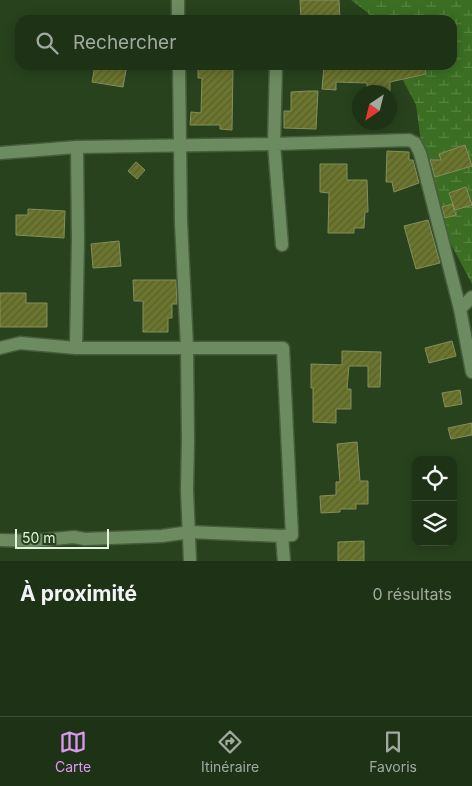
<!DOCTYPE html>
<html lang="fr">
<meta charset="utf-8">
<style>
:root{--surface:#1e3216;--page:#2b3e23;--text:#f1f3f6;--muted:#a1aaa1;--line:#3c4d35;--accent:#dc99f4}
body{margin:0;font-family:Inter,sans-serif;background:var(--page);color:var(--text)}
.controls{position:absolute;right:15px;bottom:15px;display:grid;overflow:hidden;border-radius:10px;box-shadow:0 2px 12px #0003}
.controls button{width:45px;height:45px;display:grid;place-items:center;padding:0;border:0;border-bottom:1px solid var(--line);background:var(--surface);color:var(--text);font:25px sans-serif}
.compass{position:absolute;left:352px;top:85px;width:45px;height:45px;border-radius:50%;background:var(--surface);box-shadow:0 2px 12px #0003;rotate:215deg}
.scale{position:absolute;left:15px;bottom:12px;width:94px;box-sizing:border-box;padding-left:5px;border:2px solid #e3f3dd;border-top:0;font-size:14px;line-height:18px;white-space:nowrap;color:#e3f3dd;-webkit-text-stroke:4px #28421d;paint-order:stroke}
.list{margin:0;padding:0;list-style:none}
h2{display:flex;justify-content:space-between;align-items:center;height:65px;margin:0;padding:0 20px;font-size:21px}
h2 small{font-size:16px;font-weight:400;color:var(--muted)}
.icon{flex:none;width:28px;height:28px;fill:none;stroke:currentColor;stroke-width:2;stroke-linecap:round;stroke-linejoin:round}
.map{position:relative;flex:none;width:472px;height:561px;overflow:hidden}
.search{position:absolute;background:var(--surface);box-shadow:0 2px 12px #0003;left:15px;right:15px;top:15px;height:55px;display:flex;align-items:center;gap:12px;box-sizing:border-box;padding:0 18px;border-radius:15px;color:var(--muted);font-size:19px}
.sheet{height:155px;background:var(--surface)}
nav{display:flex;justify-content:space-around;align-items:center;box-sizing:border-box;height:70px;border-top:1px solid var(--line);background:var(--surface);font-size:14px;color:var(--muted)}
nav a{display:grid;justify-items:center;gap:2px}
nav .on{color:var(--accent)}
.map>svg:first-child{display:block}
.wetland{fill:url(#wetland-marsh)}
.building{fill:url(#building-hatch);stroke:#858e5d}
.lines{fill:none;stroke-linecap:round;stroke-linejoin:round}
.minor-casing{stroke:#465d3c;stroke-width:15}
.minor{stroke:#6d8b61;stroke-width:12}
</style>
<div class="map">
<svg width="472" height="561" viewBox="0 0 472 561">
<defs>
<pattern id="wetland-marsh" width="20" height="14" patternUnits="userSpaceOnUse" patternTransform="scale(1.25)"><rect width="20" height="14" fill="#3b6e23"/><path d="M1 5h8M5 5V1M11 12h8M15 12V8" fill="none" stroke="#578342"/></pattern>
<pattern id="building-hatch" width="6" height="6" patternUnits="userSpaceOnUse" patternTransform="scale(1.25)"><rect width="6" height="6" fill="#6b762b"/><path d="M-1 1l2-2M0 6l6-6M5 7l2-2" fill="none" stroke="#586036"/></pattern>
</defs>
<rect width="100%" height="100%" fill="#28421d"/>
<polygon class="wetland" points="351,0 472,0 472,284 429,203 416,105 395,65 452,65 452,20 372,20 368,13"/>
<g class="building">
<polygon points="300,0 339,0 340,20 301,20"/>
<polygon points="95,65 127,65 123,87 92,82"/>
<polygon points="324,65 424,65 426,74 390,82 390,92 367,92 367,83 336,82 336,90 322,89"/>
<polygon points="198,66 233,68 232,130 220,129 220,125 190,125 191,112 201,113 202,78 198,78"/>
<polygon points="308,91 318,91 316,129 284,128 284,111 291,111 291,92"/>
<polygon points="465,145 472,166 435,177 430,160 441,160 439,154"/>
<polygon points="387,151 409,152 409,160 413,160 419,183 394,192 392,182 386,182"/>
<polygon points="136,162 145,170 137,179 128,171"/>
<polygon points="320,164 347,164 347,180 367,180 368,212 365,212 364,228 354,228 354,233 328,233 329,193 320,192"/>
<polygon points="466,187 472,205 455,210 449,193"/>
<polygon points="452,204 456,215 445,218 442,207"/>
<polygon points="28,209 65,211 64,238 16,235 16,215 28,215"/>
<polygon points="428,220 440,263 416,269 404,226"/>
<polygon points="119,241 121,266 93,268 91,244"/>
<polygon points="133,280 176,280 177,304 172,304 172,318 168,318 168,332 143,332 143,301 134,301"/>
<polygon points="0,293 26,293 26,303 47,303 47,327 0,327"/>
<polygon points="452,341 456,356 429,363 425,348"/>
<polygon points="342,351 381,352 380,387 368,387 368,366 349,366 347,389 351,389 351,409 336,409 336,423 313,422 313,388 311,388 311,364 342,365"/>
<polygon points="460,390 462,404 445,407 442,393"/>
<polygon points="472,423 472,435 451,439 448,428"/>
<polygon points="357,442 360,481 368,481 368,504 356,504 356,509 340,509 340,512 321,513 320,496 336,495 336,482 340,482 337,444"/>
<polygon points="364,541 364,561 338,561 338,542"/>
</g>
<g class="lines">
<defs>
<g id="minor">
<polyline points="178,0 178,20"/>
<polyline points="179,65 181,222 187,347 188,441 187,490 190,561"/>
<polyline points="0,153 77,147 274,144 276,65"/>
<polyline points="282,245 274,144 409,140 415,143 420,153 460,309 472,372"/>
<polyline points="460,309 472,297"/>
<polyline points="0,348 20,343 76,348 283,348 292,535 282,536"/>
<polyline points="76,348 78,240 77,147"/>
<polyline points="0,540 32,541 74,537 85,539 162,536 190,532 282,536 284,561"/>
</g>
</defs>
<use href="#minor" class="minor-casing"/>
<use href="#minor" class="minor"/>
</g>
</svg>
<div class="controls">
<button><svg class="icon" aria-label="locate" viewBox="0 0 24 24"><circle cx="12" cy="12" r="6"/><path d="M12 2v4M12 18v4M2 12h4M18 12h4"/></svg></button>
<button><svg class="icon" aria-label="layers" viewBox="0 0 24 24"><path d="M12 4l9 5-9 5-9-5zM3 14l9 5 9-5"/></svg></button>
</div>
<svg class="compass" viewBox="-18 -18 36 36"><path d="M0-13l5 13h-10z" fill="#e53935"/><path d="M0 13l5-13h-10z" fill="#a1aaa1"/></svg>
<div class="scale">50 m</div>
<div class="search"><svg class="icon" aria-label="search" viewBox="0 0 24 24"><circle cx="10" cy="10" r="6"/><path d="M15 15l6 6"/></svg>Rechercher</div>
</div>
<section class="sheet">
<h2>À proximité<small>0 résultats</small></h2>
<ul class="list">
</ul>
</section>
<nav>
<a class="on"><svg class="icon" aria-label="map" viewBox="0 0 24 24"><path d="M3 6l6-2 6 2 6-2v14l-6 2-6-2-6 2zM9 4v14M15 6v14"/></svg>Carte</a>
<a><svg class="icon" aria-label="directions" viewBox="0 0 24 24"><path d="M12 3l9 9-9 9-9-9zM9 14v-3h6M13 9l2 2-2 2"/></svg>Itinéraire</a>
<a><svg class="icon" aria-label="saved" viewBox="0 0 24 24"><path d="M7 4h10v16l-5-4-5 4z"/></svg>Favoris</a>
</nav>
